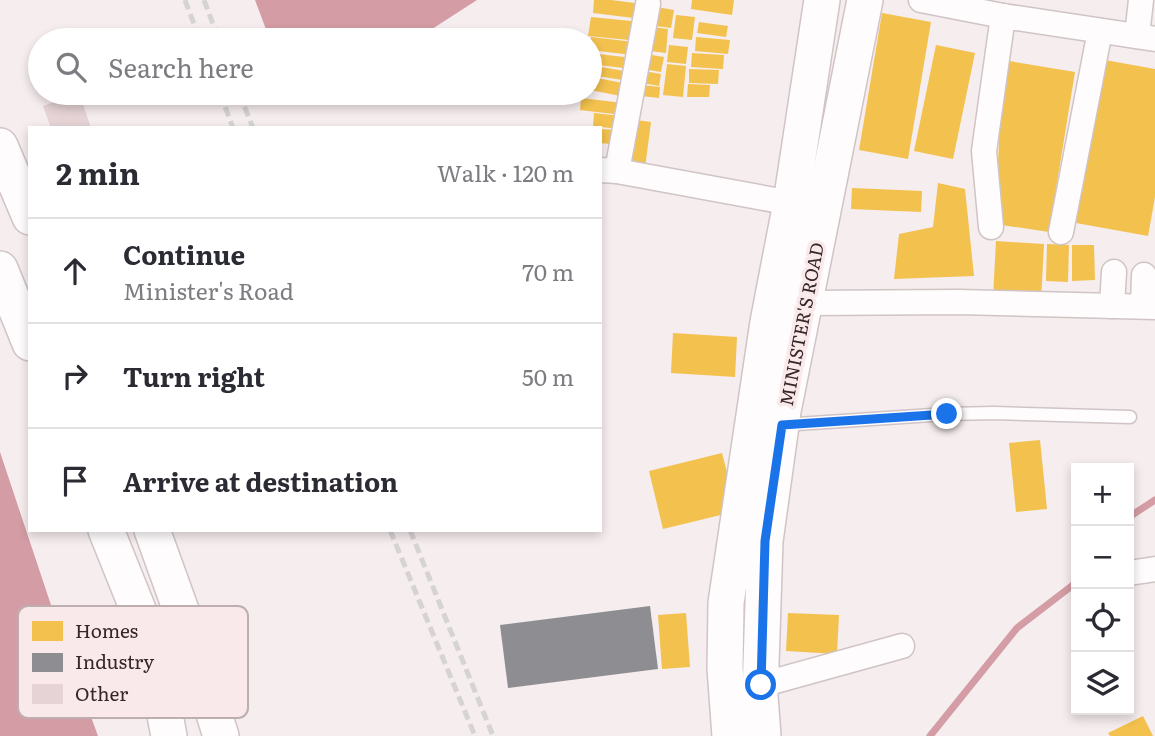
<!DOCTYPE html>
<meta charset="utf-8">
<style>
:root{--surface:#fff;--page:#f7f7f7;--text:#2b2b33;--muted:#7c7c81;--line:#e1e1e2}
body{margin:0;font-family:Literata,serif;background:var(--page);color:var(--text)}
.controls{position:absolute;right:21px;bottom:21px;display:grid;overflow:hidden;border-radius:0px;box-shadow:0 4px 10px #0003}
.controls button{width:63px;height:63px;display:grid;place-items:center;padding:0;border:0;border-bottom:2px solid var(--line);background:var(--surface);color:var(--text);font:35px sans-serif}
.stop{position:absolute;width:21px;height:21px;margin:-16px;border:5px solid #1a73e8;border-radius:50%;background:#fff}
.stop.end{background:#1a73e8;border-color:#fff;box-shadow:0 2px 7px #0008}
.list{margin:0;padding:0;list-style:none}
h2{display:flex;justify-content:space-between;align-items:center;height:91px;margin:0;padding:0 28px;font-size:30px}
h2 small{font-size:23px;font-weight:400;color:var(--muted)}
.list li{display:grid;grid-template-columns:46px 1fr auto;gap:21px;align-items:center;box-sizing:border-box;height:105px;padding:0 28px;border-top:2px solid var(--line)}
.list b{display:block;font-size:26px;white-space:nowrap}
.list p{margin:0;font-size:23px;white-space:nowrap;color:var(--muted)}
.list em{font-size:23px;font-style:normal;color:var(--muted)}
.icon{flex:none;width:38px;height:38px;fill:none;stroke:currentColor;stroke-width:2;stroke-linecap:round;stroke-linejoin:round}
.map{position:relative;flex:none;width:1155px;height:736px;overflow:hidden}
.search{position:absolute;background:var(--surface);box-shadow:0 4px 10px #0003;left:28px;top:28px;width:574px;height:77px;display:flex;align-items:center;gap:18px;box-sizing:border-box;padding:0 24px;border-radius:38px;color:var(--muted);font-size:26px}
.panel{position:absolute;background:var(--surface);box-shadow:0 4px 10px #0003;left:28px;top:126px;width:574px;height:406px;border-radius:0px}
.map>svg:first-child{display:block}
.water{fill:#d49ca4}
.homes{fill:#f2c14e}
.industry{fill:#8d8d92}
.lines{fill:none;stroke-linecap:round;stroke-linejoin:round}
.stream{stroke:#d49ca4;stroke-width:7}
.building{fill:#e6d3d5}
.lane-casing{stroke:#d0c4c5;stroke-width:15}
.street-casing{stroke:#d0c4c5;stroke-width:27}
.secondary-casing{stroke:#d0c4c5;stroke-width:38}
.lane{stroke:#fefcfc;stroke-width:12}
.street{stroke:#fefcfc;stroke-width:24}
.secondary{stroke:#fefcfc;stroke-width:35}
.rail{stroke:#d6d3d3;stroke-width:5;stroke-dasharray:10 5;stroke-linecap:butt}
.route{stroke:#1a73e8;stroke-width:9}
.labels{text-anchor:middle;dominant-baseline:central;stroke-width:7;stroke-linejoin:round;paint-order:stroke}
.street-label{font-size:18px;fill:#352627;stroke:#fae9ea}
.key{fill:#fae9ea;stroke:#bfaeb0;stroke-width:2}
.key-label{font-size:19px;fill:#352627}
</style>
<div class="map">
<svg width="1155" height="736" viewBox="0 0 1155 736">
<rect width="100%" height="100%" fill="#f6edee"/>
<g class="water">
<polygon points="255,0 477,0 415,40 270,40"/>
<polygon points="0,452 58,626 98,736 0,736"/>
</g>
<g class="homes">
<polygon points="594,0 611,0 643,4 642,19 593,13"/>
<polygon points="692,0 734,0 732,15 691,9"/>
<polygon points="651,6 674,10 671,28 649,25"/>
<polygon points="882,13 931,22 908,159 859,150"/>
<polygon points="676,15 695,17 692,40 673,38"/>
<polygon points="591,17 641,22 639,41 588,36"/>
<polygon points="699,22 728,26 726,37 697,33"/>
<polygon points="645,26 668,29 666,53 642,50"/>
<polygon points="591,37 634,42 632,55 590,50"/>
<polygon points="696,37 730,40 728,54 695,51"/>
<polygon points="669,45 688,47 686,64 667,62"/>
<polygon points="936,45 975,53 953,159 914,151"/>
<polygon points="590,53 633,58 632,69 590,64"/>
<polygon points="640,53 664,57 661,72 638,68"/>
<polygon points="692,53 724,55 723,69 691,67"/>
<polygon points="1003,60 1075,72 1049,232 995,224"/>
<polygon points="1105,60 1155,69 1155,197 1148,236 1076,223"/>
<polygon points="667,64 686,66 683,97 663,95"/>
<polygon points="590,65 630,72 629,81 590,75"/>
<polygon points="689,69 719,70 718,84 689,83"/>
<polygon points="638,70 661,74 659,86 637,82"/>
<polygon points="592,77 628,84 626,97 590,90"/>
<polygon points="634,84 660,87 659,98 633,95"/>
<polygon points="688,84 710,85 709,97 687,97"/>
<polygon points="581,98 623,103 622,115 580,110"/>
<polygon points="594,113 621,116 619,129 593,126"/>
<polygon points="628,119 651,122 645,168 621,164"/>
<polygon points="600,129 621,130 620,145 600,143"/>
<polygon points="938,183 965,189 974,276 894,279 899,234 933,227"/>
<polygon points="852,188 922,191 921,212 851,209"/>
<polygon points="996,241 1044,244 1041,301 993,298"/>
<polygon points="1047,244 1069,245 1068,282 1046,281"/>
<polygon points="1072,245 1094,245 1095,280 1072,281"/>
<polygon points="673,333 737,337 735,377 671,373"/>
<polygon points="1040,440 1047,509 1016,512 1009,443"/>
<polygon points="722,453 737,511 663,529 649,471"/>
<polygon points="686,613 690,667 662,669 658,615"/>
<polygon points="788,613 839,615 837,654 786,651"/>
<polygon points="1143,716 1153,736 1110,736 1108,733"/>
</g>
<polygon class="industry" points="650,606 658,669 508,688 500,625"/>
<g class="lines">
<g class="stream">
<polyline points="1129,517 1155,500"/>
<polyline points="930,736 1017,628 1073,585 1076,579"/>
</g>
</g>
<polygon class="building" points="79,93 91,128 51,128 43,106"/>
<g class="lines">
<defs>
<polyline id="lane" points="782,425 947,414 994,413 1130,417"/>
<g id="street">
<polyline points="921,0 1003,16 1155,39"/>
<polyline points="1137,36 1141,0"/>
<polyline points="600,170 617,171 791,203"/>
<polyline points="617,171 648,4"/>
<polyline points="991,227 984,151 1003,16"/>
<polyline points="1061,232 1100,31"/>
<polyline points="805,303 959,302 1155,307"/>
<polyline points="1112,306 1114,272"/>
<polyline points="1143,306 1144,275"/>
<polyline points="1129,573 1155,569"/>
<polyline points="761,685 902,646"/>
</g>
<g id="secondary">
<polyline points="0,146 30,217"/>
<polyline points="0,269 30,343"/>
<polyline points="106,530 151,642 169,736"/>
<polyline points="152,530 183,616 221,736"/>
<polyline points="730,736 725,668 726,603 768,322 791,203 822,0"/>
<polyline points="763,736 760,696 765,541 783,411 865,0"/>
</g>
</defs>
<use href="#lane" class="lane-casing"/>
<use href="#street" class="street-casing"/>
<use href="#secondary" class="secondary-casing"/>
<use href="#lane" class="lane"/>
<use href="#street" class="street"/>
<use href="#secondary" class="secondary"/>
<g class="rail">
<polyline points="185,0 200,40"/>
<polyline points="204,0 219,40"/>
<polyline points="220,93 233,128"/>
<polyline points="239,93 253,128"/>
<polyline points="390,530 475,736"/>
<polyline points="410,530 493,736"/>
</g>
</g>
<g class="lines">
<polyline class="route" points="761,685 765,541 782,425 947,414"/>
</g>
<g class="labels">
<g class="street-label">
<text transform="translate(801 324) rotate(-79)">MINISTER'S ROAD</text>
</g>
</g>
<rect x="18" y="606" width="230" height="112" rx="10" class="key"/>
<rect x="32" y="621" width="31" height="20" fill="#f2c14e"/>
<rect x="32" y="653" width="31" height="19" fill="#8d8d92"/>
<rect x="32" y="684" width="31" height="20" fill="#e6d3d5"/>
<g class="key-label">
<text x="75" y="638">Homes</text>
<text x="75" y="669">Industry</text>
<text x="75" y="701">Other</text>
</g>
</svg>
<div class="controls">
<button>+</button>
<button>−</button>
<button><svg class="icon" aria-label="locate" viewBox="0 0 24 24"><circle cx="12" cy="12" r="6"/><path d="M12 2v4M12 18v4M2 12h4M18 12h4"/></svg></button>
<button><svg class="icon" aria-label="layers" viewBox="0 0 24 24"><path d="M12 4l9 5-9 5-9-5zM3 14l9 5 9-5"/></svg></button>
</div>
<div class="stop" style="left:761px;top:685px"></div>
<div class="stop end" style="left:947px;top:414px"></div>
<div class="search"><svg class="icon" aria-label="search" viewBox="0 0 24 24"><circle cx="10" cy="10" r="6"/><path d="M15 15l6 6"/></svg>Search here</div>
<section class="panel">
<h2>2 min<small>Walk · 120 m</small></h2>
<ul class="list">
<li><svg class="icon" aria-label="ahead" viewBox="0 0 24 24"><path d="M12 20V5M6 11l6-6 6 6"/></svg><div><b>Continue</b><p>Minister's Road</p></div><em>70 m</em></li>
<li><svg class="icon" aria-label="right" viewBox="0 0 24 24"><path d="M7 20v-9h11M14 6l5 5-5 5"/></svg><div><b>Turn right</b></div><em>50 m</em></li>
<li><svg class="icon" aria-label="arrive" viewBox="0 0 24 24"><path d="M6 21V4h12l-3 4 3 4H6"/></svg><div><b>Arrive at destination</b></div></li>
</ul>
</section>
</div>
